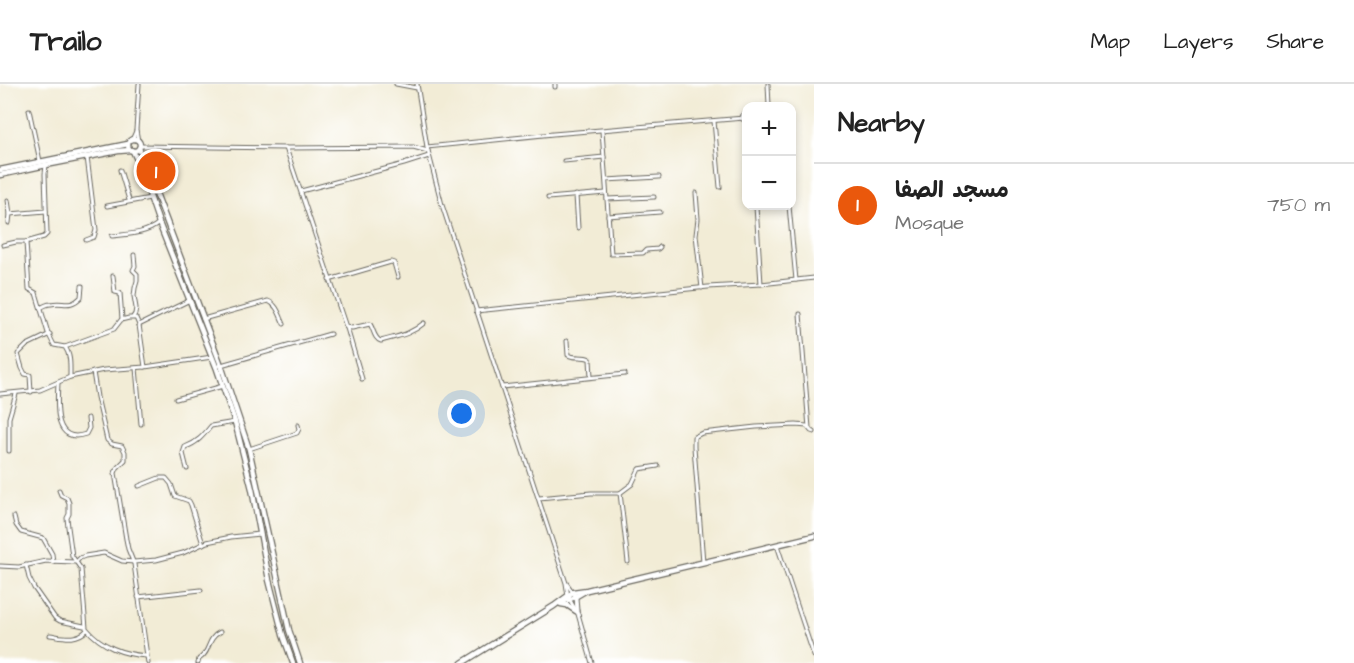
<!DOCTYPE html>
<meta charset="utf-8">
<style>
:root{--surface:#fff;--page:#f6f6f6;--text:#222;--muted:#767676;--line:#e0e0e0;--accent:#ea580c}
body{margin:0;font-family:"Architects Daughter","Playpen Sans Arabic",sans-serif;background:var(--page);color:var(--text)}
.controls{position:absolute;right:18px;top:18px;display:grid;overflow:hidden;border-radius:12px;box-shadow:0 3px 9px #0003}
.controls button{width:54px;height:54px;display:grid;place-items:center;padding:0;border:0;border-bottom:2px solid var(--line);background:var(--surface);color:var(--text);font:30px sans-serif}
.you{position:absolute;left:462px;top:330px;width:21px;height:21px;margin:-15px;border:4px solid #fff;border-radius:50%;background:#1a73e8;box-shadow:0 0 0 9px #1a73e833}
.badge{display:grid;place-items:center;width:39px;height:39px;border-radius:50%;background:var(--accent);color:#fff;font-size:20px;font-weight:700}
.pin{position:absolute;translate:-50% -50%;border:3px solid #fff;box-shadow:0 2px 6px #0006}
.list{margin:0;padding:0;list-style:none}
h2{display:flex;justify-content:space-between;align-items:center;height:78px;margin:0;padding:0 24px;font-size:26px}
h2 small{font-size:20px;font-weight:400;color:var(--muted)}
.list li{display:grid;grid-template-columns:39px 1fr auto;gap:18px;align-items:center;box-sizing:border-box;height:84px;padding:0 24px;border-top:2px solid var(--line)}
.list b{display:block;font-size:22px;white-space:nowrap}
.list p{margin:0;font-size:20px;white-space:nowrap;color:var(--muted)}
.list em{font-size:20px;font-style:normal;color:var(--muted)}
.map{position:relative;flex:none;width:814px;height:579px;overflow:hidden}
header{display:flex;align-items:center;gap:36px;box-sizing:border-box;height:84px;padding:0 30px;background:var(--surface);border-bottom:2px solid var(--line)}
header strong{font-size:28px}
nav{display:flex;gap:33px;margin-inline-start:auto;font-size:21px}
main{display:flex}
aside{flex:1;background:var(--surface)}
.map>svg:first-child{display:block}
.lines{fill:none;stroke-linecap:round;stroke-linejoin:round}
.street-casing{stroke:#67655d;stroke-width:5}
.secondary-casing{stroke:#67655d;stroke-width:7}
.street{stroke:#fff;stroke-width:3}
.secondary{stroke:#fff;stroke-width:4.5}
</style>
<header>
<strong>Trailo</strong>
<nav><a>Map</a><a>Layers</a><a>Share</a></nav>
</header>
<main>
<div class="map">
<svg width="814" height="579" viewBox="0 0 814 579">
<rect width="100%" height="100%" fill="#fff"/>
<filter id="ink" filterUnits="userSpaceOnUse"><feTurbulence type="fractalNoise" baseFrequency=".0167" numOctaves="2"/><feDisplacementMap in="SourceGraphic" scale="12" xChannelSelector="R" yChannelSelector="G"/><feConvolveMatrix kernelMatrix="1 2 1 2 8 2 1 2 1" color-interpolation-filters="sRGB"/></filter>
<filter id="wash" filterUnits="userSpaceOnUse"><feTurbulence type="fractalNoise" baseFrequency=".008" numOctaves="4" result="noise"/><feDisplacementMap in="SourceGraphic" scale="24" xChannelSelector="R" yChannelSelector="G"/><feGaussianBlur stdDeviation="1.35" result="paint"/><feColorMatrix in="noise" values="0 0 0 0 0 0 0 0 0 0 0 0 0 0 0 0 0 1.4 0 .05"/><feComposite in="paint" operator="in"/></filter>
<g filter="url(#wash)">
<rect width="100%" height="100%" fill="#f2ecd6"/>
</g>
<g filter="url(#ink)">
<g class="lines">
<defs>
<g id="street">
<polyline points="396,0 417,4"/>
<polyline points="417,0 427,63 442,121 566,499 568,513 578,530 592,579"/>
<polyline points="555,0 555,3"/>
<polyline points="768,0 769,22"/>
<polyline points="29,26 40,77"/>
<polyline points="742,35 743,30 746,29"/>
<polyline points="714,37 720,103"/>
<polyline points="602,47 611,170 643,169 646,166 658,165 660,163"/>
<polyline points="132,56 136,47"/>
<polyline points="138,57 136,46 139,0"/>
<polyline points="140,62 286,64 413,63 428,67"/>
<polyline points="427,63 553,50 744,34 746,35"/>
<path d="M 286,64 L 346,243 L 352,244 L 370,240 C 374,246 374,255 381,257 C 398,252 410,251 424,239"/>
<polyline points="564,77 604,73"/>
<path d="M 46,81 L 45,90 L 47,150 L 44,153 L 26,158 L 29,205 L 36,209 L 48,249 L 54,261 L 65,263 C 71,271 70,282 70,293"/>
<polyline points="120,86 129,116"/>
<polyline points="606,96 659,93"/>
<polyline points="301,107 404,80 429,72"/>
<polyline points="696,109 698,135 696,151 702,204"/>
<polyline points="576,111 578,144"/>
<polyline points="548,114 606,109"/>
<polyline points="607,115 654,113"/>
<polyline points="8,116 10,130 46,127"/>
<polyline points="107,122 150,114"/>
<polyline points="789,122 796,196"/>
<polyline points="608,132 660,128"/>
<polyline points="9,139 10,130"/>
<path d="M 112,152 C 129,150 146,150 159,139"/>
<polyline points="86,156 94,153 96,146 87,73"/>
<polyline points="3,161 16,158 26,158"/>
<polyline points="113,192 115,208 120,209 122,235"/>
<polyline points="329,196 391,178 394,179 398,193"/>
<polyline points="761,200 814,194"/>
<path d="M 41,224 C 43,222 48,220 51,220 C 64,217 69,225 81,213 L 82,202"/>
<polyline points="476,227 708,203 761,200 756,122"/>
<polyline points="800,230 809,344"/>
<polyline points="133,233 135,230 136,224 134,212 135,204 137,197 137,190 133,186 135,182 134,171"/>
<path d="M 203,235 L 268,217 C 277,220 280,232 284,240"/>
<polyline points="347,244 362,295"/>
<path d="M 567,257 L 568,271 C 575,275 583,271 590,275 L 591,293"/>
<polyline points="65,263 114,245 121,236 129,234 136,234 139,241"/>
<polyline points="221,281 330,250"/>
<polyline points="145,283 139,241 190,216"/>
<polyline points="136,284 141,340"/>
<polyline points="93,288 97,313 107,356 112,360 122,362 125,368 125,376 117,384 115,389 126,455 128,465 134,480 148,579"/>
<path d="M 58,299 C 57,321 53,361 86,350 L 89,344 L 88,334"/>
<polyline points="502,303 625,290"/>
<polyline points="31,308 30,291 25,290 22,284 18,270 27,261 50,250"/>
<polyline points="0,310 40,306 70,293 104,286 145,283 212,273"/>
<polyline points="176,315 223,302"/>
<polyline points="249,365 297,349 299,345 298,341"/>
<polyline points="9,367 9,334 16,310"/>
<path d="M 187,385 L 183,369 L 185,363 C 197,359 203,352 211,342 L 235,338"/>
<polyline points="139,402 159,394 166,394 171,400 175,412 189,417 191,421 203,460"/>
<path d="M 59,406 L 61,411 L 67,414 L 69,419 L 69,430 L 67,434 L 68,443 L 72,472 L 81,485 L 86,544 C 102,563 122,570 146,572"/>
<polyline points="620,409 632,400 639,385 658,382"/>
<polyline points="539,414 591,409 620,409 628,478"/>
<polyline points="14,433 16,441 21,448 43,454 52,470 53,478"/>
<polyline points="777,461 814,572"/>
<polyline points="703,478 694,363 694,353 702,349 756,343 796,341 807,342 811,347 814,348"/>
<polyline points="26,481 29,494 34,504 55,534 60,537 84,542"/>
<polyline points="0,482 19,483 46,477 76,478 80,474 85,472 104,469 122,477 134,478 156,476 183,469 207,458 231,453 260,450"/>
<polyline points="567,500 576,513 577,527"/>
<polyline points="138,513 201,506"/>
<path d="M 50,551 C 64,553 76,557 87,546"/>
<path d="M 198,579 L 199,575 C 211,568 206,555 220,548"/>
</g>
<g id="secondary">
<circle cx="134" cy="61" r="6"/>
<polyline points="139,64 221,281 249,365 289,546 300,579"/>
<polyline points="133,67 139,80 159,139 217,285 235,338 252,405 269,496 283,551 293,579"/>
<polyline points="0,86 128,60"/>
<polyline points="0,91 46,81 118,67 131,66"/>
<polyline points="560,519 573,514 585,507"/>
<polyline points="561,520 567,521 576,527"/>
<polyline points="462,579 554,522 573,508 587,506 814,452"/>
</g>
</defs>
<use href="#street" class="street-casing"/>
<use href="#secondary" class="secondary-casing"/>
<use href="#street" class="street"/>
<use href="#secondary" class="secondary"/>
</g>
</g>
</svg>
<div class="controls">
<button>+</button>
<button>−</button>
</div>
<div class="you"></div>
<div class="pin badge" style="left:156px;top:87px">1</div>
</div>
<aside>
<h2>Nearby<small></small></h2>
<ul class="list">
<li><span class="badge">1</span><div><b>مسجد الصفا</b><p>Mosque</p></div><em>750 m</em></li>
</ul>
</aside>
</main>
